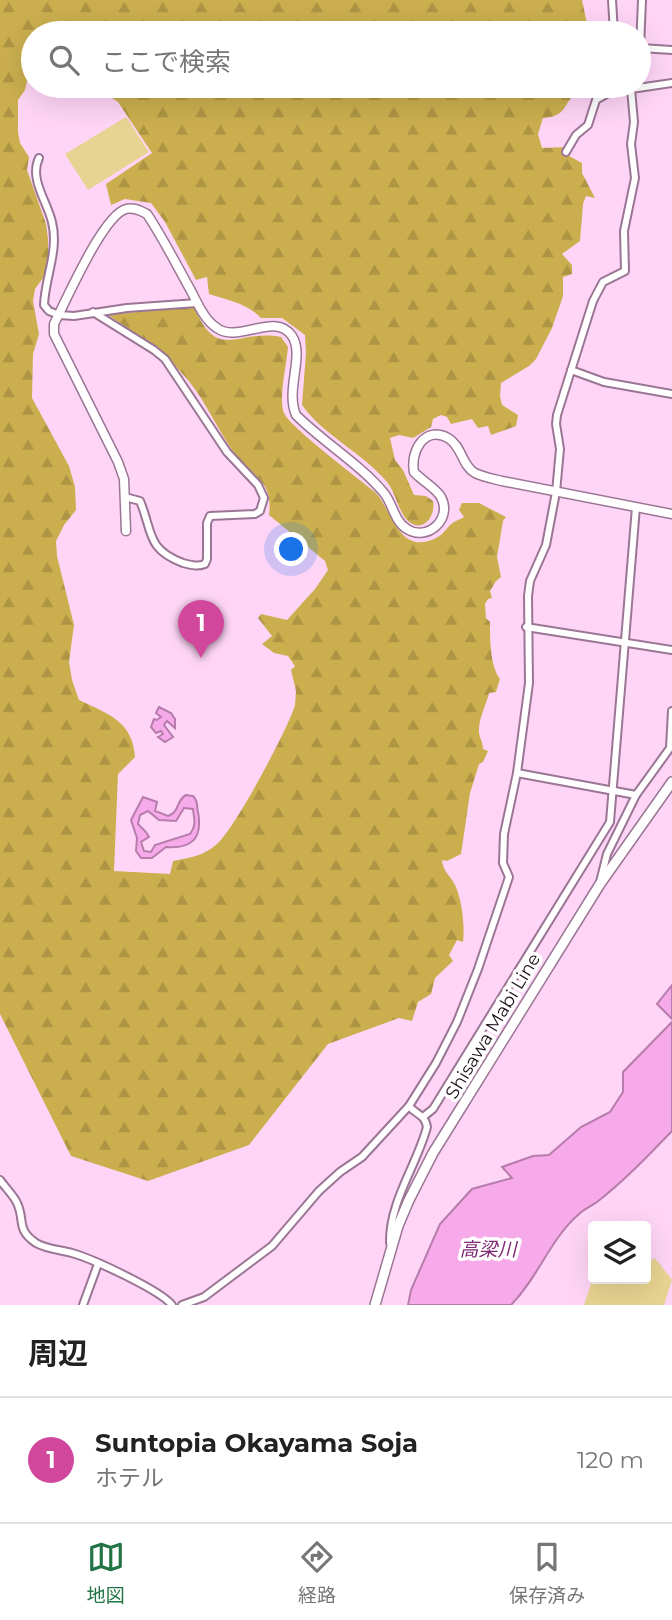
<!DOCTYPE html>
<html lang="ja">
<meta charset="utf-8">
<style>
:root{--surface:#fff;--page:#f6f6f6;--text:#222;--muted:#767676;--line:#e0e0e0;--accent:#237444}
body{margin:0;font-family:Montserrat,"Noto Sans JP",sans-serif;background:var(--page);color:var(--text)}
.controls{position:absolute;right:21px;bottom:21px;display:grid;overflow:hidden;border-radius:7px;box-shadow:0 7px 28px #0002}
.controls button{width:63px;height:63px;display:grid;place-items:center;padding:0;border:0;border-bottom:2px solid var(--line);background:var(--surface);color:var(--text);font:35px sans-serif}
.you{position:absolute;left:292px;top:550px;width:24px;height:24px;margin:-18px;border:5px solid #fff;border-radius:50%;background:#1a73e8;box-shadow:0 0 0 10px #1a73e833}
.badge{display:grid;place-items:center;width:46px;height:46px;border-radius:50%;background:var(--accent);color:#fff;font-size:23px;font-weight:700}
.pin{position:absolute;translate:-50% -58px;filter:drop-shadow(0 2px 4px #0008)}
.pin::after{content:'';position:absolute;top:37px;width:24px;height:21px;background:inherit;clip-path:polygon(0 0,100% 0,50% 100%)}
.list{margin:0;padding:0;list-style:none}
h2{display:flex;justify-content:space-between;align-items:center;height:91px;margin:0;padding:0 28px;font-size:30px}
h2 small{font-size:23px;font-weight:400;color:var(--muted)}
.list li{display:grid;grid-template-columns:46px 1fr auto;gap:21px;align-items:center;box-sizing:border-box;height:126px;padding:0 28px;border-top:2px solid var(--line)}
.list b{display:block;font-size:26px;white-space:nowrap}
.list p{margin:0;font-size:23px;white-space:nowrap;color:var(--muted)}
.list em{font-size:23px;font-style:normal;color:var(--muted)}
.icon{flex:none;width:38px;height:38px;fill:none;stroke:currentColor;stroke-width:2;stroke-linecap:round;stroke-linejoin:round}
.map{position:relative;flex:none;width:672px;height:1305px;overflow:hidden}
.search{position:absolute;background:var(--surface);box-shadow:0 7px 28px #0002;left:21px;right:21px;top:21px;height:77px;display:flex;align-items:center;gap:18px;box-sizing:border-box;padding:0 24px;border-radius:38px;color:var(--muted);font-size:26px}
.sheet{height:217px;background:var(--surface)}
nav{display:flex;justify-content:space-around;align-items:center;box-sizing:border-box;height:98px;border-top:2px solid var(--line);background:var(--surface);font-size:19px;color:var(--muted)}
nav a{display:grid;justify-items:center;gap:4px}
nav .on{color:var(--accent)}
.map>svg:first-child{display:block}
.green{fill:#e8d492}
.forest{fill:url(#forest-firs)}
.water{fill:#f7aae9;stroke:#b67cab;stroke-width:2;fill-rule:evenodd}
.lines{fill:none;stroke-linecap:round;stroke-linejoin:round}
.minor-casing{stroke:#9b7694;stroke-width:10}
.tertiary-casing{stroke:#9b7694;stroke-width:11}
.secondary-casing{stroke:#9b7694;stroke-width:12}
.minor{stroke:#fff;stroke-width:6}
.tertiary{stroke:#fff;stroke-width:8}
.secondary{stroke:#fff;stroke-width:9}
.labels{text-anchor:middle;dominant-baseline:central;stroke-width:7;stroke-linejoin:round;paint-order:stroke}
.street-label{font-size:18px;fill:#1d0f1a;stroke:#fff}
.water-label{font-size:19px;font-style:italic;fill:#7e2672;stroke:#fff}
</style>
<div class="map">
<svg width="672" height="1305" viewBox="0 0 672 1305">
<defs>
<pattern id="forest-firs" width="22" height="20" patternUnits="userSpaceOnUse" patternTransform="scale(1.75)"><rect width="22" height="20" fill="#cbaf4f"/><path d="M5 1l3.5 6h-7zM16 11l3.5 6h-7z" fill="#ae9544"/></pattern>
</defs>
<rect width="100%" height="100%" fill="#fed5f6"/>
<g class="green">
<polygon points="126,117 149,152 88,190 65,154"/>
<polygon points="655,1258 672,1280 664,1305 584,1305 593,1278 646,1279 646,1264"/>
</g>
<g class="forest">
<path d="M 0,0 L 582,0 L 587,24 L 581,33 L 33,33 L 33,70 L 29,72 L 25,90 L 18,100 L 18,132 L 20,143 L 29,157 L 27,170 L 46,224 L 48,239 L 48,264 L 43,278 L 35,289 L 33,301 L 39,334 L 33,354 L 32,398 L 69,466 L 75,487 L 76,510 L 64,525 L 56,541 L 57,556 L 74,625 L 69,662 L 72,680 L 79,700 C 108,714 133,721 135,757 L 118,774 L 114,871 L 170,874 L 173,861 C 192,857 202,857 218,843 C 235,828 288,729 295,705 L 296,691 L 291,670 L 295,666 L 288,656 L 274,653 L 262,644 L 272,636 L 258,618 L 261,614 L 287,620 L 315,589 L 328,570 L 325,561 L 269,515 C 273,480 255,480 237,457 C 219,433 207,403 188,380 C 165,353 138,334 108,315 L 194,306 C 217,364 238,328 281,337 L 288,347 C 287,363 278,399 284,413 C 290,427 359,479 375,492 C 394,512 399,558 438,537 C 443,534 446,529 450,525 C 454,521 459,520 464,517 L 459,510 L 462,503 L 479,503 L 506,517 L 503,521 L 497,557 L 501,577 L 496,581 L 490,591 L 492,598 L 488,599 L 485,604 L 486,618 L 490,622 C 490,639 490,666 500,679 L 496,692 L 489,693 C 486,706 478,719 479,733 C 480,739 483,742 483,749 L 488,751 L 483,762 L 479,764 L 470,793 L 461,854 L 447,861 L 442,860 C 443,872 450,875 455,885 C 462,899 465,927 463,942 L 457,940 L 449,955 L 453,961 L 435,978 L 431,994 L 418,1002 L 412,1021 L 399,1018 L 328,1044 L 249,1145 L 148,1181 L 71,1156 L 0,1014 Z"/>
<path d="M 95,86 L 582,86 L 581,91 C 561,100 571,116 543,118 L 538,134 L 542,148 L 567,147 L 569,156 L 582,163 L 582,173 L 595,198 L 586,196 L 583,204 L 580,241 L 562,254 L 572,265 L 572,274 L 563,277 L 563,296 L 552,328 L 536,359 L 529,366 L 501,383 L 500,396 L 502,405 L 518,415 L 516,426 L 491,435 L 488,426 L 478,428 L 472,419 L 451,424 L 447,417 L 441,415 L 433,419 L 431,427 L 413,438 L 399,435 L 390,438 L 395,460 L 403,470 L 414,495 L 426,496 L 433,501 C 436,516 423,534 408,521 C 398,511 396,493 387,482 C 363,453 324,436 302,405 L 306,353 L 305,335 L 282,318 L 261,318 C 248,304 228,300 209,294 L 207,277 L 196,280 L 165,222 L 151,203 L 125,199 L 111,205 L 106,184 L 152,153 L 118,102 Z"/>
</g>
<g class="water">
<polygon points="159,707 171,713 175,719 175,728 167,721 164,725 173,737 165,742 158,737 163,734 161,731 156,733 151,727 154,719 157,720 161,717 156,713"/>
<path d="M 186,795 L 193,796 C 199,802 196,805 198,812 C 203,839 191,849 166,847 L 152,858 L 141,858 L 136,851 L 137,838 L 131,820 L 143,797 L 157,802 L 155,811 L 168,816 C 180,812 176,800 186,795 ZM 184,808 L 193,809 C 194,819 197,825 190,834 L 155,845 L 151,852 L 144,851 L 141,842 L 149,837 L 146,832 L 138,824 L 140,815 L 148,811 L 159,820 L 176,821 Z"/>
<polygon points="672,985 672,1019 657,1004"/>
<path d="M 672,1022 L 672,1131 C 648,1156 624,1181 597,1202 C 591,1206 584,1209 579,1214 C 550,1239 538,1278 511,1305 L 408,1305 L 411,1290 L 440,1224 L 472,1189 L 512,1178 L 502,1167 L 533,1156 L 549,1155 L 581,1127 L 610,1112 L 623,1092 L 623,1072 Z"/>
</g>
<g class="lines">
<defs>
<g id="minor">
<polyline points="612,0 614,33"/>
<polyline points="642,0 640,48 672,50"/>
<polyline points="631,89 672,83"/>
<polyline points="566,152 576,135 588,125 596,100 621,86"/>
<path d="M 39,158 C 29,179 47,201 52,222 C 59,251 45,277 44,305 L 49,311 L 59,315 L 74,316 L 127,308 L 197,303"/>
<path d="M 93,312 L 154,350 L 165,359 L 227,452 L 258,485 L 264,498 L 260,511 L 255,514 L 210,516 L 207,523 L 207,559 L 205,564 C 197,567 191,565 183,563 C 146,549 153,532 140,501 L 125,497"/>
<polyline points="571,370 604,382 672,394"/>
<polyline points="526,627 672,650"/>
<polyline points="517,773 636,795"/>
<polyline points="600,882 607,854 636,795 670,748 672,711"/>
<polyline points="423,1117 433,1109 610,822 636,507"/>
<path d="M 0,1180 C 5,1187 12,1194 16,1201 C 26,1219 15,1229 36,1243 C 46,1249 61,1250 72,1253 C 93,1259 160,1290 172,1305"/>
<path d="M 390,1243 C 389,1202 417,1165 427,1127 C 425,1114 416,1115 409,1106"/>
<polyline points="83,1305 98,1264"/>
<polyline points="182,1305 204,1297 272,1246 319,1191 340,1172 362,1157 409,1106 436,1063 457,1022 478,969 509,877 503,863 504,834 517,773 529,683 528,596 530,581 546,545 556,492 560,449 556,424 557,415 593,301 603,282 625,271 624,231 635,178 631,144 634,122 631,89 627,86"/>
</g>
<path id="tertiary" d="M 126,531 L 124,479 L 118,462 L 54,334 L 54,324 C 66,301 103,215 126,209 C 134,207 141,211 147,214 C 163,238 176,264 190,289 C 197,302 204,320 217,328 C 238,344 275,311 292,336 C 305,355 285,390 296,415 C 323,442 360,464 384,493 C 393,504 394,521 407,529 C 427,542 453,519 441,497 C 435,487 422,481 414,472 C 410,452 424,425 448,438 C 462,446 462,466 475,473 C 483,477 494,479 502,481 L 672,514"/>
<polyline id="secondary" points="375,1305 398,1226 409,1200 433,1153 600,884 672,782"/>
</defs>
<use href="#minor" class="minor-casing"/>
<use href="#tertiary" class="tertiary-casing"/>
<use href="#secondary" class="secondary-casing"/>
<use href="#minor" class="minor"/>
<use href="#tertiary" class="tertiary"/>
<use href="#secondary" class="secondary"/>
</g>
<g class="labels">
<g class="street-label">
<text transform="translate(493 1026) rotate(-59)">Shisawa Mabi Line</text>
</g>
<g class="water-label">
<text x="488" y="1249">高梁川</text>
</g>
</g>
</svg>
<div class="controls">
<button><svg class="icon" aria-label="layers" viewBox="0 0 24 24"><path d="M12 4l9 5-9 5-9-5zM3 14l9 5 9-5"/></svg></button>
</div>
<div class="you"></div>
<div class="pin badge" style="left:201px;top:658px;background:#d1479c">1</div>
<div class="search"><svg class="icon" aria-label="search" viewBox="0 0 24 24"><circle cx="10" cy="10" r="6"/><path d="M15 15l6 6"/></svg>ここで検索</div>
</div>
<section class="sheet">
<h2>周辺<small></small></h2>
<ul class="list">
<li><span class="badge" style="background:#d1479c">1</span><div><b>Suntopia Okayama Soja</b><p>ホテル</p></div><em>120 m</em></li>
</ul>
</section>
<nav>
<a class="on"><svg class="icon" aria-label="map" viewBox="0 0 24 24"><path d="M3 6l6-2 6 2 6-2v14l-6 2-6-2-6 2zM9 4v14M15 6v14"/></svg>地図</a>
<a><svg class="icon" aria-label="directions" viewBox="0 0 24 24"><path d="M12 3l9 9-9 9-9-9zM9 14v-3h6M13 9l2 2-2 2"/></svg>経路</a>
<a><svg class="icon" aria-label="saved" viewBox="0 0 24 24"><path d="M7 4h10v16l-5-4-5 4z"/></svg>保存済み</a>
</nav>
